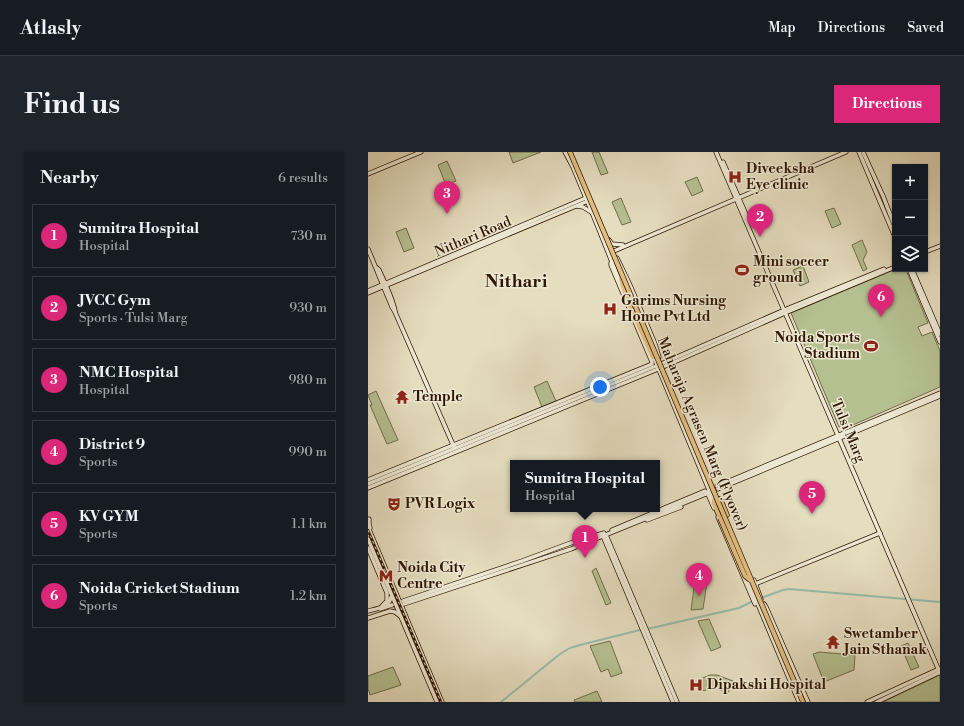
<!DOCTYPE html>
<meta charset="utf-8">
<style>
:root{--surface:#171b24;--page:#20242c;--text:#f1f3f6;--muted:#9ea1a6;--line:#363941;--accent:#db2777}
body{margin:0;font-family:"Libre Bodoni",serif;background:var(--page);color:var(--text)}
.controls{position:absolute;right:12px;top:12px;display:grid;overflow:hidden;border-radius:0px;box-shadow:0 1px 3px #0004}
.controls button{width:36px;height:36px;display:grid;place-items:center;padding:0;border:0;border-bottom:1px solid var(--line);background:var(--surface);color:var(--text);font:20px sans-serif}
.you{position:absolute;left:232px;top:235px;width:14px;height:14px;margin:-10px;border:3px solid #fff;border-radius:50%;background:#1a73e8;box-shadow:0 0 0 6px #1a73e833}
.badge{display:grid;place-items:center;width:26px;height:26px;border-radius:50%;background:var(--accent);color:#fff;font-size:13px;font-weight:700}
.pin{position:absolute;translate:-50% -33px;filter:drop-shadow(0 1px 2px #0008)}
.pin::after{content:'';position:absolute;top:21px;width:14px;height:12px;background:inherit;clip-path:polygon(0 0,100% 0,50% 100%)}
.popup{position:absolute;left:142px;top:308px;width:150px;height:52px;box-sizing:border-box;display:grid;place-content:center;border-radius:0px;background:var(--surface);filter:drop-shadow(0 1px 3px #0005);font-size:13px;white-space:nowrap;color:var(--muted)}
.popup b{font-size:15px;color:var(--text)}
.popup::after{content:'';position:absolute;left:50%;top:100%;margin-left:-8px;border:8px solid transparent;border-top-color:var(--surface)}
.list{margin:0;padding:0;list-style:none}
h2{display:flex;justify-content:space-between;align-items:center;height:52px;margin:0;padding:0 16px;font-size:17px}
h2 small{font-size:13px;font-weight:400;color:var(--muted)}
.list li{display:grid;grid-template-columns:26px 1fr auto;gap:12px;align-items:center;box-sizing:border-box;height:64px;margin:0 8px 8px;padding:0 8px;border:1px solid var(--line);border-radius:0px}
.list b{display:block;font-size:15px;white-space:nowrap}
.list p{margin:0;font-size:13px;white-space:nowrap;color:var(--muted)}
.list em{font-size:13px;font-style:normal;color:var(--muted)}
.icon{flex:none;width:22px;height:22px;fill:none;stroke:currentColor;stroke-width:2;stroke-linecap:round;stroke-linejoin:round}
.map{position:relative;flex:none;width:572px;height:550px;overflow:hidden;border-radius:0px}
header{display:flex;align-items:center;gap:24px;box-sizing:border-box;height:56px;padding:0 20px;background:var(--surface);border-bottom:1px solid var(--line)}
header strong{font-size:19px}
nav{display:flex;gap:22px;margin-inline-start:auto;font-size:14px}
.intro{display:flex;align-items:center;justify-content:space-between;box-sizing:border-box;height:96px;padding:0 24px}
h1{margin:0;font-size:28px}
.button{padding:10px 18px;border-radius:0px;background:var(--accent);color:#fff;font-size:14px;font-weight:700}
main{display:flex;gap:24px;padding:0 24px}
aside{flex:1;background:var(--surface);border-radius:0px;box-shadow:0 1px 3px #0004}
.map>svg:first-child{display:block}
.green{fill:#b5c091;stroke:#726c4a}
.lines{fill:none;stroke-linecap:round;stroke-linejoin:round}
.canal{stroke:#97bdab;stroke-width:2}
.secondary-tunnel{stroke:#c1b599;stroke-width:3.5;stroke-dasharray:3.5 2;stroke-linecap:butt}
.secondary-casing{stroke:#2f1702;stroke-width:5}
.primary-casing{stroke:#2f1702;stroke-width:5.5}
.secondary{stroke:#eee9d5;stroke-width:3.5}
.primary{stroke:#e2be80;stroke-width:4}
.rail-casing{stroke:#2f1702;stroke-width:2.5}
.rail{stroke:#eee9d5;stroke-width:1;stroke-dasharray:3;stroke-linecap:butt}
.primary-bridge-casing{stroke:#2f1702;stroke-width:5.5;stroke-linecap:butt}
.primary-bridge{stroke:#e2be80;stroke-width:4}
.labels{text-anchor:middle;dominant-baseline:central;stroke-width:3;stroke-linejoin:round;paint-order:stroke}
.poi-label{font-size:14px;font-weight:bold;fill:#2f1702;stroke:#eee9d5;text-anchor:start}
.street-label{font-size:14px;fill:#2f1702;stroke:#eee9d5}
.district-label{font-size:18px;font-weight:bold;fill:#2f1702;stroke:#eee9d5}
</style>
<header>
<strong>Atlasly</strong>
<nav><a>Map</a><a>Directions</a><a>Saved</a></nav>
</header>
<div class="intro"><h1>Find us</h1><a class="button">Directions</a></div>
<main>
<aside>
<h2>Nearby<small>6 results</small></h2>
<ul class="list">
<li><span class="badge">1</span><div><b>Sumitra Hospital</b><p>Hospital</p></div><em>730 m</em></li>
<li><span class="badge">2</span><div><b>JVCC Gym</b><p>Sports · Tulsi Marg</p></div><em>930 m</em></li>
<li><span class="badge">3</span><div><b>NMC Hospital</b><p>Hospital</p></div><em>980 m</em></li>
<li><span class="badge">4</span><div><b>District 9</b><p>Sports</p></div><em>990 m</em></li>
<li><span class="badge">5</span><div><b>KV GYM</b><p>Sports</p></div><em>1.1 km</em></li>
<li><span class="badge">6</span><div><b>Noida Cricket Stadium</b><p>Sports</p></div><em>1.2 km</em></li>
</ul>
</aside>
<div class="map">
<svg width="572" height="550" viewBox="0 0 572 550">
<rect width="100%" height="100%" fill="#e5ddbf"/>
<filter id="stains"><feTurbulence type="fractalNoise" baseFrequency=".005" numOctaves="4"/><feColorMatrix values="0 0 0 0 .2 0 0 0 0 .09 0 0 0 0 .02 0 0 0 .5 -.17"/></filter>
<radialGradient id="worn" r=".72"><stop offset=".6" stop-color="#630" stop-opacity="0"/><stop offset="1" stop-color="#630" stop-opacity=".3"/></radialGradient>
<g class="green">
<polygon points="141,0 173,0 145,11"/>
<polygon points="224,0 231,0 240,21 233,23"/>
<polygon points="79,9 88,29 78,33 70,13"/>
<polygon points="329,25 335,39 324,44 317,30"/>
<polygon points="253,46 263,70 254,73 244,50"/>
<polygon points="466,56 473,72 464,76 457,59"/>
<polygon points="38,76 46,96 36,100 28,80"/>
<polygon points="494,88 499,100 495,108 499,117 495,119 484,93"/>
<polygon points="435,114 441,130 432,134 425,118"/>
<polygon points="528,117 537,117 538,118 560,171 550,175 554,184 564,180 572,199 572,235 478,276 477,273 471,275 423,161"/>
<polygon points="179,229 188,249 174,255 166,235"/>
<polygon points="8,239 30,288 19,292 2,253 4,253 0,243"/>
<polygon points="228,416 243,451 238,453 224,419"/>
<polygon points="327,429 339,430 335,457 323,458"/>
<polygon points="341,467 353,495 343,499 330,469"/>
<polygon points="242,489 254,521 243,525 240,517 233,520 222,494"/>
<polygon points="540,491 551,515 543,518 533,494"/>
<polygon points="451,500 487,503 486,518 456,530 445,502"/>
<polygon points="25,515 33,533 2,543 0,536 0,524"/>
<polygon points="342,523 349,523 365,529 360,541 347,536 334,539 330,528"/>
<polygon points="572,523 572,550 515,550"/>
<polygon points="229,539 234,550 207,550 206,548"/>
</g>
<g class="lines">
<g class="canal">
<polyline points="393,446 415,438 421,437 572,450"/>
<polyline points="279,477 371,456 385,449"/>
<polyline points="133,550 192,502 202,496 212,493 272,478"/>
</g>
<polyline class="secondary-tunnel" points="24,456 31,454"/>
<defs>
<g id="secondary">
<polyline points="197,0 205,15 228,70 252,130"/>
<polyline points="348,0 572,521"/>
<polyline points="491,0 527,85"/>
<polyline points="495,0 515,44 527,75"/>
<polyline points="355,10 380,67"/>
<polyline points="0,22 53,0"/>
<polyline points="209,54 215,55 223,60"/>
<polyline points="241,88 244,92 255,93"/>
<polyline points="0,97 24,155 27,160 86,295"/>
<polyline points="246,99 478,0"/>
<polyline points="557,100 572,94"/>
<polyline points="249,106 261,131 277,168 287,192 291,205"/>
<polyline points="245,109 243,111 243,113 284,210"/>
<path d="M 9,116 L 11,118 C 16,129 25,147 27,159"/>
<polyline points="541,117 572,190"/>
<polyline points="544,117 572,182"/>
<polyline points="0,139 220,45"/>
<polyline points="0,141 220,49"/>
<polyline points="284,203 287,208 346,350"/>
<polyline points="0,328 284,212"/>
<polyline points="0,332 293,212 421,156 516,117"/>
<polyline points="349,334 572,241"/>
<polyline points="0,336 295,215 417,161 527,115"/>
<polyline points="350,337 572,244"/>
<polyline points="339,340 346,356"/>
<polyline points="350,365 387,452"/>
<polyline points="1,367 1,372 2,376"/>
<polyline points="279,368 313,355"/>
<polyline points="0,375 74,550"/>
<polyline points="244,378 337,339"/>
<polyline points="238,383 309,550"/>
<polyline points="235,384 305,550"/>
<polyline points="0,387 69,550"/>
<polyline points="0,396 19,441 19,449 14,454"/>
<polyline points="379,426 431,550"/>
<polyline points="386,428 393,447"/>
<polyline points="387,432 512,381"/>
<polyline points="35,449 154,409 208,389 236,381"/>
<polyline points="36,452 203,397 338,342"/>
<polyline points="396,452 398,455 440,550"/>
<polyline points="12,457 24,453"/>
<path d="M 0,459 C 8,457 22,455 23,445"/>
<polyline points="0,466 22,459 27,460 32,464"/>
<polyline points="499,550 571,517"/>
<polyline points="509,550 572,520"/>
</g>
<g id="primary">
<polyline points="253,127 255,135 261,152 285,205"/>
<polyline points="351,347 354,351 359,363"/>
<polyline points="346,348 346,352 352,366"/>
</g>
</defs>
<use href="#secondary" class="secondary-casing"/>
<use href="#primary" class="primary-casing"/>
<use href="#secondary" class="secondary"/>
<use href="#primary" class="primary"/>
<defs>
<polyline id="rail" points="0,378 73,550"/>
</defs>
<use href="#rail" class="rail-casing"/>
<use href="#rail" class="rail"/>
<defs>
<g id="primary-bridge">
<polyline points="202,0 435,550"/>
<polyline points="352,366 377,424 382,428"/>
</g>
</defs>
<use href="#primary-bridge" class="primary-bridge-casing"/>
<use href="#primary-bridge" class="primary-bridge"/>
</g>
<defs>
<symbol id="hospital-bare" viewBox="-9 -9 18 18"><path d="M-5-5h3v3.5h4V-5h3V5h-3V1.5h-4V5h-3Z" fill="#8f2418" stroke="#eee9d5" stroke-width="2.5" paint-order="stroke"/></symbol>
<symbol id="stadium-bare" viewBox="-9 -9 18 18"><path d="M0-5a6.5 5 0 1 0 0 10a6.5 5 0 1 0 0-10ZM-3.5-1.8h7v3.6h-7Z" fill="#8f2418" stroke="#eee9d5" stroke-width="2.5" paint-order="stroke"/></symbol>
<symbol id="temple-bare" viewBox="-9 -9 18 18"><path d="M0-6L5-2H3V0L6.5 2.5H4V6H1.5V3h-3V6H-4V2.5H-6.5L-3 0V-2H-5Z" fill="#8f2418" stroke="#eee9d5" stroke-width="2.5" paint-order="stroke"/></symbol>
<symbol id="theatre-bare" viewBox="-9 -9 18 18"><path d="M-5-5.5Q0-4 5-5.5V0Q5 5 0 6Q-5 5-5 0ZM-3.3-2.5H-1v1.5H-3.3ZM1-2.5H3.3v1.5H1ZM-2.8 1Q0 5.5 2.8 1Z" fill="#8f2418" stroke="#eee9d5" stroke-width="2.5" paint-order="stroke"/></symbol>
<symbol id="metro-bare" viewBox="-9 -9 18 18"><path d="M-5.5 5V-5H-3L0 0L3-5H5.5V5H3V-.5L0 4L-3-.5V5Z" fill="#8f2418" stroke="#eee9d5" stroke-width="2.5" paint-order="stroke"/></symbol>
</defs>
<g fill-rule="evenodd">
<use href="#hospital-bare" x="357" y="15" width="20" height="20"/>
<use href="#stadium-bare" x="364" y="108" width="20" height="20"/>
<use href="#hospital-bare" x="232" y="147" width="20" height="20"/>
<use href="#stadium-bare" x="493" y="184" width="20" height="20"/>
<use href="#temple-bare" x="24" y="235" width="20" height="20"/>
<use href="#theatre-bare" x="16" y="342" width="20" height="20"/>
<use href="#metro-bare" x="8" y="414" width="20" height="20"/>
<use href="#temple-bare" x="455" y="480" width="20" height="20"/>
<use href="#hospital-bare" x="318" y="523" width="20" height="20"/>
</g>
<g class="labels">
<g class="poi-label">
<text x="378" y="17">Diveeksha<tspan x="378" dy="16">Eye clinic</tspan></text>
<text x="385" y="110">Mini soccer<tspan x="385" dy="16">ground</tspan></text>
<text x="253" y="149">Garims Nursing<tspan x="253" dy="16">Home Pvt Ltd</tspan></text>
<text x="492" y="186" text-anchor="end">Noida Sports<tspan x="492" dy="16">Stadium</tspan></text>
<text x="45" y="245">Temple</text>
<text x="37" y="352">PVR Logix</text>
<text x="29" y="416">Noida City<tspan x="29" dy="16">Centre</tspan></text>
<text x="476" y="482">Swetamber<tspan x="476" dy="16">Jain Sthanak</tspan></text>
<text x="339" y="533">Dipakshi Hospital</text>
</g>
<g class="street-label">
<text transform="translate(105 85) rotate(-23)">Nithari Road</text>
<text transform="translate(480 279) rotate(67)">Tulsi Marg</text>
<text transform="translate(334 282) rotate(67)">Maharaja Agrasen Marg (Flyover)</text>
</g>
<g class="district-label">
<text x="148" y="129">Nithari</text>
</g>
</g>
<rect width="100%" height="100%" filter="url(#stains)"/>
<rect width="100%" height="100%" fill="url(#worn)"/>
</svg>
<div class="controls">
<button>+</button>
<button>−</button>
<button><svg class="icon" aria-label="layers" viewBox="0 0 24 24"><path d="M12 4l9 5-9 5-9-5zM3 14l9 5 9-5"/></svg></button>
</div>
<div class="you"></div>
<div class="pin badge" style="left:217px;top:406px">1</div>
<div class="popup"><b>Sumitra Hospital</b>Hospital</div>
<div class="pin badge" style="left:392px;top:85px">2</div>
<div class="pin badge" style="left:79px;top:62px">3</div>
<div class="pin badge" style="left:331px;top:444px">4</div>
<div class="pin badge" style="left:444px;top:362px">5</div>
<div class="pin badge" style="left:513px;top:165px">6</div>
</div>
</main>
